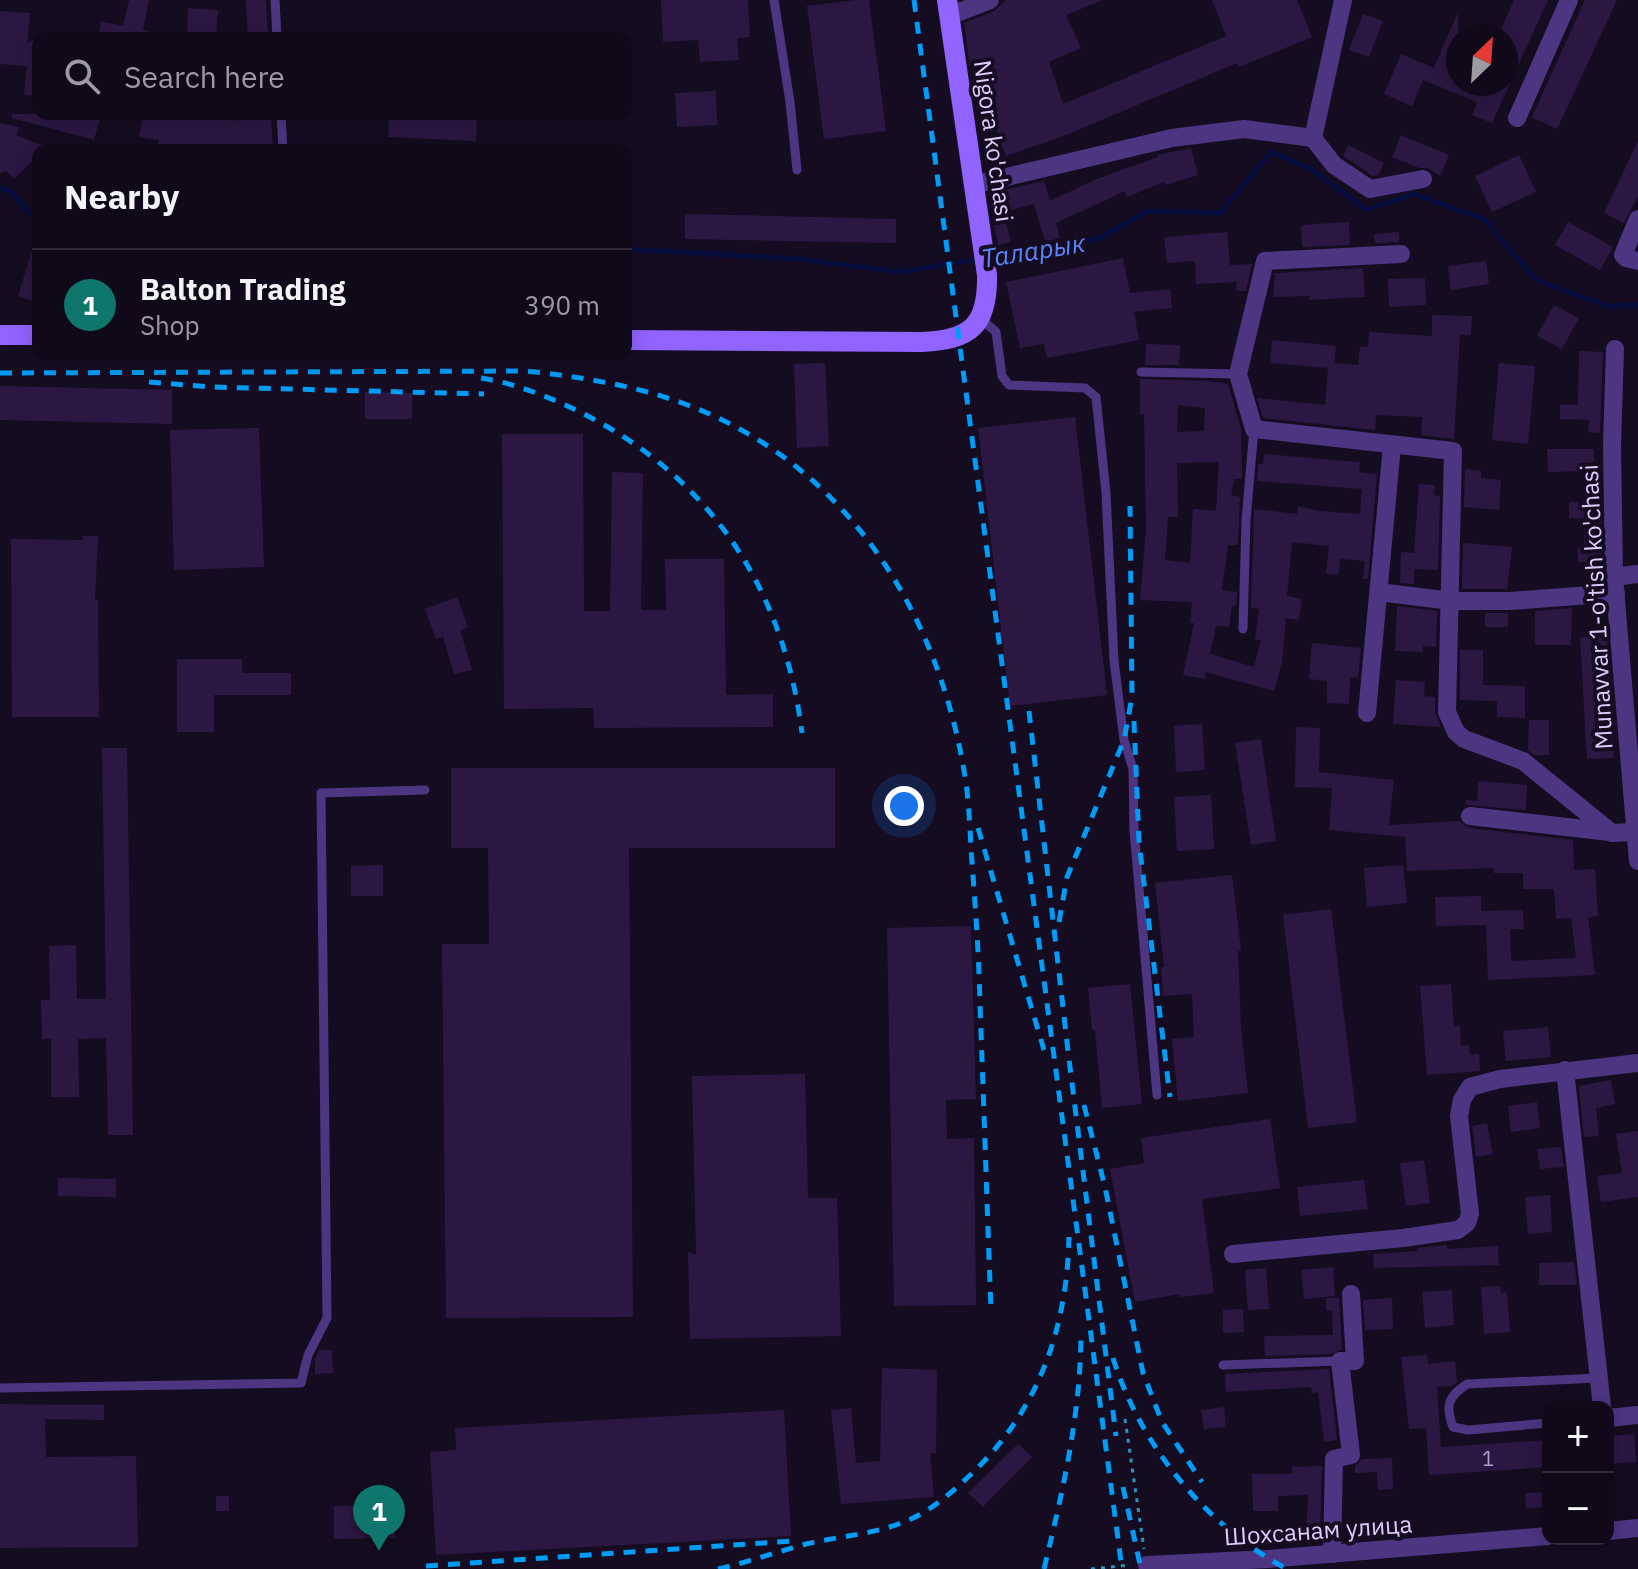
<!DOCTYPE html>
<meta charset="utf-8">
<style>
:root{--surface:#100919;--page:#1e1726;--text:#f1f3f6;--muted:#9c9aa2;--line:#302a38;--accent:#0f766e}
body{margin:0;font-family:"IBM Plex Sans",sans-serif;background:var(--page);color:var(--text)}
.controls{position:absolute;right:24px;bottom:24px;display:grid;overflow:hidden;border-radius:16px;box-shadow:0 4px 20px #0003}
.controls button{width:72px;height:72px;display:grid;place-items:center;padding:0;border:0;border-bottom:2px solid var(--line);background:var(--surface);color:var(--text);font:40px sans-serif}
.compass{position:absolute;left:1446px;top:24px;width:72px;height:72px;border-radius:50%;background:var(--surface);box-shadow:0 4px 20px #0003;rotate:25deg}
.you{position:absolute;left:904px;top:806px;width:28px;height:28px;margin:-20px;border:6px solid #fff;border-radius:50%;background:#1a73e8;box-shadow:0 0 0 12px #1a73e833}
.badge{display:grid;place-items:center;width:52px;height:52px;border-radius:50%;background:var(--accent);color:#fff;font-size:26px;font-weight:700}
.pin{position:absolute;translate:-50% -66px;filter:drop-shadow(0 2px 4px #0008)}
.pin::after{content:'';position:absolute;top:42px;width:28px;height:24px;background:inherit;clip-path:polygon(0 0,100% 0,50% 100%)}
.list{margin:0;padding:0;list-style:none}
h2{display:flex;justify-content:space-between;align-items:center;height:104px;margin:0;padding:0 32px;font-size:34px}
h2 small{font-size:26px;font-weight:400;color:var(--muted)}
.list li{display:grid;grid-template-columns:52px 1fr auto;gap:24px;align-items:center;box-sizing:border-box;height:112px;padding:0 32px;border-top:2px solid var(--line)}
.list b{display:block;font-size:30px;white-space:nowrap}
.list p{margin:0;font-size:26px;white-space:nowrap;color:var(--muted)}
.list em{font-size:26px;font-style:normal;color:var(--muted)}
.icon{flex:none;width:44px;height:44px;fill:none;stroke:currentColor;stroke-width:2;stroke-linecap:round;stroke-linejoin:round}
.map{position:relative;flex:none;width:1638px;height:1569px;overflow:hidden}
.search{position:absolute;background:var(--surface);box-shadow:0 4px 20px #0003;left:32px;top:32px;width:600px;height:88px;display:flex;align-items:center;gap:20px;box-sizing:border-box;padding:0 28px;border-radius:16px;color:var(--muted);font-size:30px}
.panel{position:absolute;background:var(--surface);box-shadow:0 4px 20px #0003;left:32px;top:144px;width:600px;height:216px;border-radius:16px}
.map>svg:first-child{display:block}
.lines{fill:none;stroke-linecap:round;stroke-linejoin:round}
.stream{stroke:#070d3e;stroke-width:5}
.building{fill:#2c1742;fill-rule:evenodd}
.path{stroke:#2998b6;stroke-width:3;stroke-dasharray:4 6;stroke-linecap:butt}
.lane{stroke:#4d3582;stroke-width:9}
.street{stroke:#4d3582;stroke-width:18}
.secondary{stroke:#9163ff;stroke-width:20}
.rail{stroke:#009cf7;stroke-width:5;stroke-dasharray:12 10;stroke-linecap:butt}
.labels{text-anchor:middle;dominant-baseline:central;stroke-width:8;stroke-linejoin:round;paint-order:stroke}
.number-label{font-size:20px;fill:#b29fd0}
.street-label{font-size:24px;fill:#dfccff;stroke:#150c21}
.water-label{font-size:26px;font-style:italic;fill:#5a86ff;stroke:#150c21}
</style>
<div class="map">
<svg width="1638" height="1569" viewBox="0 0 1638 1569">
<rect width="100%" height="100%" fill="#150c21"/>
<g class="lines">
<g class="stream">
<polyline points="0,189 9,190 38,223"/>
<polyline points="626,249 798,259 900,272 979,259"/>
<polyline points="989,257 1098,239 1148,211 1220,213 1271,152 1311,169 1367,210 1414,194 1484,219 1536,280 1607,306 1638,305"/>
</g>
</g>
<g class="building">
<polygon points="129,0 149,0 143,30 154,33 154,38 98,38 101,21 123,26"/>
<polygon points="246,0 266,0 268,38 248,38"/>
<polygon points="661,0 748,0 750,37 737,38 739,60 700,62 698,40 663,42"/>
<polygon points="855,0 869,0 886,131 824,139 807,6"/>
<polygon points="1006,0 1103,0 1066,15 1081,48 1049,62 1063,104 1226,36 1212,0 1297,0 1312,37 1239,67 1237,63 1066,135 1006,156 973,66 970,67 964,23 994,11"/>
<polygon points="1514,0 1548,0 1492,123 1472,115 1477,102 1423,80 1412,106 1384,94 1401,54 1434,68 1458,12 1458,84 1506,84 1506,36 1498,36"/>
<polygon points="1585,0 1617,0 1557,129 1532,117"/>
<polygon points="188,8 218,10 216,35 187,34"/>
<polygon points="0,11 30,13 27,46 29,41 38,41 38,96 24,95 27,66 0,64"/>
<polygon points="1363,14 1383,21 1369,57 1349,50"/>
<polygon points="716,91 717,125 677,127 675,93"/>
<polygon points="12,114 101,114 94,140 12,118"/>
<polygon points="143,114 206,114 239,121 239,114 271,114 273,150 233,150 202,144 201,150 194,150 158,145 159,140 139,137"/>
<polygon points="389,114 477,114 476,141 388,137"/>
<polygon points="0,123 19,127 16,135 47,147 38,150 38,156 14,179 6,171 0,174"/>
<polygon points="1401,135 1449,155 1440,176 1428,168 1419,168 1392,157"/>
<polygon points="1638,141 1638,196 1624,223 1604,213"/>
<polygon points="1348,145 1384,163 1378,175 1373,176 1343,156"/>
<polygon points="1191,148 1198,175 1165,185 1164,182 1127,197 1125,191 1056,223 1060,238 1045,242 1034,204 1003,212 1011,242 998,245 988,194 1044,181 1050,201 1097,179 1158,157 1157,155"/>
<polygon points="1519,155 1536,192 1492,212 1475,176"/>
<polygon points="685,214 896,219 896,243 685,239"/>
<polygon points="1349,222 1350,245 1302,247 1301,225"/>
<polygon points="1568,222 1613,247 1600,270 1555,245"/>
<polygon points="1227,232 1230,265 1252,264 1246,291 1236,291 1237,282 1196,284 1195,261 1167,263 1164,237"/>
<polygon points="1399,232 1399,242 1375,243 1374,234"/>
<polygon points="35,240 38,241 38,281 32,301 18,296"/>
<polygon points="1123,258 1130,293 1170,289 1172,308 1134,312 1139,340 1047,358 1044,344 1020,348 1006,282"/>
<polygon points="1486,261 1489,284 1451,290 1448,266"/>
<polygon points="1363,268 1365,297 1309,300 1309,296 1273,297 1275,273"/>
<polygon points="1425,278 1426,305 1389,307 1388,279"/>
<polygon points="1554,305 1579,318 1562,349 1537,336"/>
<polygon points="1432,315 1472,316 1471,335 1460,335 1454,439 1421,435 1422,417 1376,415 1375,430 1263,418 1257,398 1325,405 1328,368 1270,363 1272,340 1336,346 1334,363 1358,365 1360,346 1368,347 1369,332 1432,336"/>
<polygon points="1146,344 1180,345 1179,365 1145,365"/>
<polygon points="1579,351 1603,352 1600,433 1588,432 1589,420 1560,419 1560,405 1578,405"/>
<polygon points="825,363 829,446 797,448 794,364"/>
<polygon points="1499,363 1535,366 1528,444 1492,440"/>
<path d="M 1140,379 L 1209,381 L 1228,384 L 1241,428 L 1242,479 L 1234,479 L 1231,495 L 1240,497 L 1238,545 L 1228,545 L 1222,590 L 1237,592 L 1236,606 L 1232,606 L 1229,627 L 1216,626 L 1210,654 L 1254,667 L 1261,640 L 1255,640 L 1259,609 L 1251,608 L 1254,509 L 1297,514 L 1298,506 L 1320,511 L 1360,514 L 1362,489 L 1257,481 L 1258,464 L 1263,464 L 1264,454 L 1360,462 L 1359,472 L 1377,474 L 1368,579 L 1363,579 L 1365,561 L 1340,559 L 1338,575 L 1326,574 L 1329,546 L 1292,542 L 1287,596 L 1302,599 L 1299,620 L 1286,618 L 1282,662 L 1274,691 L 1206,672 L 1205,679 L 1183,675 L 1194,623 L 1190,623 L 1192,602 L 1140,600 L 1146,529 L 1144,414 L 1140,414 ZM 1178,405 L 1205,408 L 1204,431 L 1177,432 ZM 1219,462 L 1216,511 L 1193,509 L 1190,563 L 1165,560 L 1168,517 L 1178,517 L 1177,463 Z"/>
<polygon points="0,386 172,390 172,424 0,420"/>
<polygon points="365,392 412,393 412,419 365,419"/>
<polygon points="1075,417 1107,695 1010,706 978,428"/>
<polygon points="259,428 264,567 174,570 170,430"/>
<polygon points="502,434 583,434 584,611 610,611 612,472 643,473 641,610 666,610 665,559 724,559 726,695 773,694 773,727 594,728 593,708 504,709"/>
<polygon points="1547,449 1594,449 1594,471 1548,472"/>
<polygon points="1465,469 1481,471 1481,478 1501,480 1499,510 1464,507"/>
<polygon points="1419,484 1435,485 1434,495 1440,496 1438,570 1414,569 1414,584 1400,583 1401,552 1414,553"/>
<polygon points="1569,502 1601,503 1602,562 1578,562 1578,548 1584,548 1585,518 1569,518"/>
<polygon points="83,536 98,536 95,600 98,600 99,717 12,717 11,539 83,540"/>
<polygon points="1463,543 1512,547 1507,589 1462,589"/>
<polygon points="457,597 468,627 460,630 472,670 454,674 443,636 436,639 425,609"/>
<polygon points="1397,606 1437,611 1436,647 1423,646 1423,652 1395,651"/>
<polygon points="1572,608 1571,645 1535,645 1535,611"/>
<rect x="1485" y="613" width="23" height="14"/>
<polygon points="1607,636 1614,758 1587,759 1580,637"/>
<polygon points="1312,643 1361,648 1358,678 1350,677 1349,704 1327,703 1327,681 1309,679"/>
<polygon points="1460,650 1483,650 1483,685 1525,686 1525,718 1497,717 1497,701 1460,700"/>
<polygon points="177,659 242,659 242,673 291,673 291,695 214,695 214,732 177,732"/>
<polygon points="1396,680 1425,682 1424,696 1435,697 1435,712 1441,727 1393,724"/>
<polygon points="1529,720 1549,720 1549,755 1534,755 1528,750"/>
<polygon points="1202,724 1205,770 1176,772 1174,726"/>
<polygon points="1296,727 1320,728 1319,772 1394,780 1389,825 1459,821 1469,828 1573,840 1574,870 1595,869 1598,916 1588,917 1595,975 1488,980 1486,925 1436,926 1435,897 1481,896 1481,911 1523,910 1524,929 1510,929 1511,961 1576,958 1571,918 1556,919 1554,889 1523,889 1523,873 1494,873 1494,868 1407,871 1405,837 1329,830 1332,788 1295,787"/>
<polygon points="1261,739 1276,841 1251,845 1235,743"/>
<polygon points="102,748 127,748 133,1135 108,1135 106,1038 78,1039 79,1097 51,1097 51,1039 42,1039 41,1000 50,1000 49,946 76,945 77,999 106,999"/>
<polygon points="451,768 835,768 835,848 629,848 633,1317 446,1318 442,944 489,944 488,848 451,848"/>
<polygon points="1478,781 1527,785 1526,810 1466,805 1466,800 1477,801"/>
<polygon points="1211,795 1214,849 1177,851 1174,797"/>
<polygon points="383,865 383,896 351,896 351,866"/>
<polygon points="1403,865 1407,903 1367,907 1364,868"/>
<polygon points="1232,875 1241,951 1238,951 1241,1028 1248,1093 1178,1101 1172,1039 1194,1037 1192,994 1163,996 1161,967 1164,967 1155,883"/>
<polygon points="1331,909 1357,1122 1308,1128 1283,915"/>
<polygon points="971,926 976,1099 946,1100 947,1139 974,1138 976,1305 894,1306 887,928"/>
<polygon points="1130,984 1142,1104 1102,1108 1095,1030 1092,1030 1088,988"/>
<polygon points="1451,984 1454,1027 1460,1026 1461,1046 1469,1045 1470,1055 1479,1054 1480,1071 1427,1075 1420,986"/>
<polygon points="1548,1027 1551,1057 1506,1061 1503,1031"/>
<polygon points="805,1074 808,1198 837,1198 841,1336 690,1339 688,1252 696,1255 692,1076"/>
<polygon points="1611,1080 1615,1104 1596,1108 1599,1136 1584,1137 1579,1086"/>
<polygon points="1537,1102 1540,1128 1511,1132 1508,1106"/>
<polygon points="1270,1119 1280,1188 1202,1199 1214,1293 1180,1297 1179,1294 1135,1302 1110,1169 1144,1163 1141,1138"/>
<polygon points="1487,1123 1493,1154 1476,1157 1472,1126"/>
<polygon points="1638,1131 1638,1197 1601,1202 1597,1176 1622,1173 1616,1134"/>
<polygon points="1561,1147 1564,1167 1540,1169 1537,1149"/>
<polygon points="1424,1160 1430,1203 1406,1206 1400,1163"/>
<polygon points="58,1178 116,1179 116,1197 58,1196"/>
<polygon points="1364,1180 1368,1209 1300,1216 1297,1187"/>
<polygon points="1550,1195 1552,1232 1528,1234 1525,1197"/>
<polygon points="1447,1245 1447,1249 1498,1246 1499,1265 1374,1268 1373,1254 1418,1251 1417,1248"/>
<polygon points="1574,1262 1577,1285 1539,1285 1539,1263"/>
<polygon points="1333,1267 1335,1296 1304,1299 1301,1270"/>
<polygon points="1266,1268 1269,1309 1248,1310 1245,1270"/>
<polygon points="1500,1286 1501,1293 1507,1292 1510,1332 1484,1334 1481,1287"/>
<polygon points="1452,1290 1454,1325 1425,1328 1422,1292"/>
<polygon points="1326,1298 1339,1298 1342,1349 1331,1354 1265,1356 1264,1336 1333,1335 1332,1310 1326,1311"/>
<polygon points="1392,1298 1393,1329 1365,1330 1363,1300"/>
<polygon points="1243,1309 1244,1332 1223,1333 1223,1310"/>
<polygon points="319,1350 332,1350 333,1373 315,1374 315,1359"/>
<polygon points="1427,1355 1428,1364 1455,1361 1457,1382 1452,1386 1437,1387 1441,1447 1548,1440 1548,1467 1429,1475 1426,1428 1409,1429 1401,1357"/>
<polygon points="882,1368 937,1370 936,1453 930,1453 934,1497 841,1504 831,1410 851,1408 856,1463 880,1461"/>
<polygon points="1329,1369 1337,1440 1324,1442 1318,1392 1312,1393 1311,1387 1226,1392 1225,1374"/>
<polygon points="0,1404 104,1405 104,1420 45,1419 46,1457 136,1456 138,1547 0,1548"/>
<polygon points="1224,1407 1226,1427 1204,1429 1201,1410"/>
<polygon points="784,1410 791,1536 436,1555 430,1452 456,1450 455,1428"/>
<polygon points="1634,1434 1636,1462 1608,1464 1608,1436"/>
<polygon points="1018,1444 1032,1457 983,1507 968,1493"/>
<polygon points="1392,1458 1393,1489 1378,1490 1377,1472 1355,1473 1355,1466 1362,1459"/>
<polygon points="1322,1466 1320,1536 1306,1535 1308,1495 1278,1496 1278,1511 1253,1511 1252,1474 1292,1474 1292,1467"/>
<polygon points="1548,1492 1548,1507 1526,1508 1525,1493"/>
<rect x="216" y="1496" width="13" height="15"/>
<polygon points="334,1506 395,1506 395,1538 334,1539"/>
</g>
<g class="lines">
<g class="path">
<polyline points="1125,1419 1144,1549"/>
<polyline points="1091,1569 1131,1565"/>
</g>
<g class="lane">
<polyline points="275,0 277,38"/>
<polyline points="774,0 790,102 797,170"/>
<polyline points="281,114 283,150"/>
<polyline points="980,318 996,332 1002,376 1009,385 1085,388 1096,397 1106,493 1114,661 1124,740 1133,769 1134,830 1157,1095"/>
<polyline points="1141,372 1238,374"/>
<polyline points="1243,629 1246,520 1254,429"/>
<polyline points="1223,1365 1340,1361"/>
<polyline points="0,1388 301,1383 308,1355 327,1318 321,793 425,790"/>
<path d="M 1548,1423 L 1468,1430 L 1453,1427 C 1445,1405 1448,1397 1467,1384 L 1598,1378"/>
</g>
<g class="street">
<polyline points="949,16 990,0"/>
<polyline points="1517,118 1569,0"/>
<polyline points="1313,138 1334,165 1370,189 1423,179"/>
<polyline points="973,185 1172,138 1244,129 1313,138 1343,0"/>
<polyline points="1638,219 1623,255 1626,258 1638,261"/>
<polyline points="1401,254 1265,261 1238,374 1254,429 1453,451 1447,712 1456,732 1464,739 1523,761 1612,833 1634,832"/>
<polyline points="1615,349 1612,445 1614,577 1638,861"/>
<polyline points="1614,577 1638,574"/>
<polyline points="1379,592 1451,601 1511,601 1616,593"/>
<polyline points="1367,713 1392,446"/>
<polyline points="1470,816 1610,832"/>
<polyline points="1565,1070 1602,1407"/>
<polyline points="1233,1254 1403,1238 1458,1230 1467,1223 1470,1214 1459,1116 1462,1100 1470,1087 1500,1079 1638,1063"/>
<polyline points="1608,1418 1638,1415"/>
<polyline points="1608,1531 1638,1528"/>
<polyline points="1332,1554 1334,1459 1351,1455 1340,1361 1355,1361 1351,1294"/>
<polyline points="1147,1565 1268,1559 1548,1536"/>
</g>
<g class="secondary">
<polyline points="0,335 38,335"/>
<path d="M 626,340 L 922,342 C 971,340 988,325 987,275 L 947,0"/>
</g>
<g class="rail">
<polyline points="914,0 1122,1569"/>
<path d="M 0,373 L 526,371 C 581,377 633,385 685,404 C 849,465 941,616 966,783 C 969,805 970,828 971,849 C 975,902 979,954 980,1006 C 984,1107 987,1208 991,1309"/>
<path d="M 481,378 C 518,384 552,398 584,414 C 713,480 784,591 802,733"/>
<polyline points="149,382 211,387 484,394"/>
<polyline points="1029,711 1068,1051 1116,1436"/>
<polyline points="1134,721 1139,842 1170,1097"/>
<polyline points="978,828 1044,1050"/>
<polyline points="1059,922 1067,877 1124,740 1132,697 1130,506"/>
<polyline points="1084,1105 1105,1187 1143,1373 1162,1422 1202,1482"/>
<path d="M 1113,1358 C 1140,1445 1206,1526 1287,1569"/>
<polyline points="1123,1487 1141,1569"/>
<polyline points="426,1566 792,1541"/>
<path d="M 718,1569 C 748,1562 777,1552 806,1544 C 844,1535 884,1534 919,1515 C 936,1506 953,1491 967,1478 C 1037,1414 1067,1331 1069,1237"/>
<path d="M 1044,1569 C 1063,1490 1081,1413 1081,1332"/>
</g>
</g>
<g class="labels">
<g class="number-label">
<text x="1488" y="1458">1</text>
</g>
<g class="street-label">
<text transform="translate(994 141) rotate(82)">Nigora ko'chasi</text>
<text transform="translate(1596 607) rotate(-93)">Munavvar 1-o'tish ko'chasi</text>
<text transform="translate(1318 1530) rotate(-4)">Шохсанам улица</text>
</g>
<g class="water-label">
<text transform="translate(1033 250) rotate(-9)">Таларык</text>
</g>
</g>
</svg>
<div class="controls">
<button>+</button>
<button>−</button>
</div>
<svg class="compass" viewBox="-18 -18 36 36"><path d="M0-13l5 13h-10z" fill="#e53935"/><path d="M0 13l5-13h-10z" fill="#9c9aa2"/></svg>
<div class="you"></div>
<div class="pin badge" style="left:379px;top:1551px">1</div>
<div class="search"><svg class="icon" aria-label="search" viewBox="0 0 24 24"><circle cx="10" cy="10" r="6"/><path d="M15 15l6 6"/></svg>Search here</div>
<section class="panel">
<h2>Nearby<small></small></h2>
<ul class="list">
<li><span class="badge">1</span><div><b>Balton Trading</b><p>Shop</p></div><em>390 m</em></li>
</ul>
</section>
</div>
